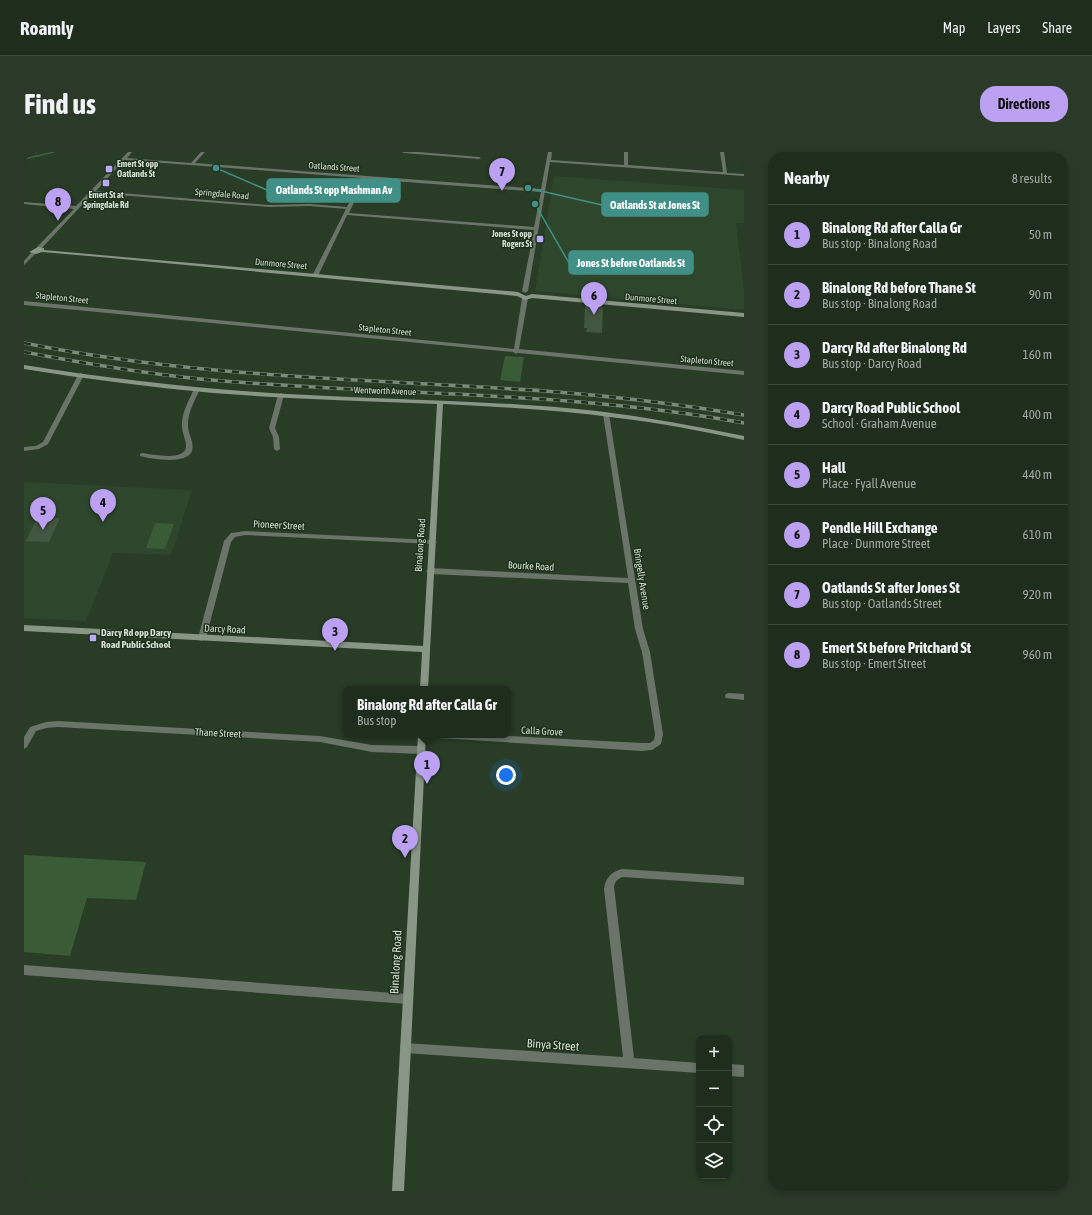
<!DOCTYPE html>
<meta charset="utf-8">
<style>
:root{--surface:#1e2d1c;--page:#2b3929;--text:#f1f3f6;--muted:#a1a8a3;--line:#3c493b;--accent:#bca0f2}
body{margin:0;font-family:"Asap Condensed",sans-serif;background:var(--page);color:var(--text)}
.controls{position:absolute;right:12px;bottom:12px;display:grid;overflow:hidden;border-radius:8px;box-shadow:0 2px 6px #0003}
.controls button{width:36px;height:36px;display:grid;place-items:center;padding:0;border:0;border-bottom:1px solid var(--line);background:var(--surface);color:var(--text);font:20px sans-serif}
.you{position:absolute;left:482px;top:623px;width:14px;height:14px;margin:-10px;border:3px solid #fff;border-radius:50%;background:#1a73e8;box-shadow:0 0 0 6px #1a73e833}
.badge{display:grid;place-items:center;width:26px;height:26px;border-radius:50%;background:var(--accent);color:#111;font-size:13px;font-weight:700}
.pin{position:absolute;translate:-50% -33px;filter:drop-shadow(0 1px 2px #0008)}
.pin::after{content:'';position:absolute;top:21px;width:14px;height:12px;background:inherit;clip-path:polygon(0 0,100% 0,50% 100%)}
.popup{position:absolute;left:319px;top:534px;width:168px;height:52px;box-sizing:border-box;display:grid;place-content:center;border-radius:8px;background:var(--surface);filter:drop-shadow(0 1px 3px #0005);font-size:13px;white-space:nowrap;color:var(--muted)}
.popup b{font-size:15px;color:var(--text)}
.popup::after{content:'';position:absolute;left:50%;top:100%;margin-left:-8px;border:8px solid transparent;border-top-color:var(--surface)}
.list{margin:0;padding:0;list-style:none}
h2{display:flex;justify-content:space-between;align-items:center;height:52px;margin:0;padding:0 16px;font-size:17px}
h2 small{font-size:13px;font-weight:400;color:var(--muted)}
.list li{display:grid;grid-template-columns:26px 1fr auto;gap:12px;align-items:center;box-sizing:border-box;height:60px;padding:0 16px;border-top:1px solid var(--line)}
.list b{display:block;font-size:15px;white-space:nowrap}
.list p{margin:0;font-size:13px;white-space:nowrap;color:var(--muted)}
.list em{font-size:13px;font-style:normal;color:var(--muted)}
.icon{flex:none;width:22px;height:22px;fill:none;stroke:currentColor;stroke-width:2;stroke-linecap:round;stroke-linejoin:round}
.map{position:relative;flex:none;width:720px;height:1039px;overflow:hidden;border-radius:16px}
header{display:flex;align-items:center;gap:24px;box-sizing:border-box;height:56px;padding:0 20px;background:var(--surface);border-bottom:1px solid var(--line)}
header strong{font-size:19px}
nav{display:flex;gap:22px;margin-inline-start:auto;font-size:14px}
.intro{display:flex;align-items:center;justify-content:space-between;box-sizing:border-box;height:96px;padding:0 24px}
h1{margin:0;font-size:28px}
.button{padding:10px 18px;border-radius:16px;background:var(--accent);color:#111;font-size:14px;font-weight:700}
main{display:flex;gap:24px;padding:0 24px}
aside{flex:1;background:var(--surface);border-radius:16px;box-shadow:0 2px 6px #0003}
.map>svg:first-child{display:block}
.built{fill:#2e472c}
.green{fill:#395b36}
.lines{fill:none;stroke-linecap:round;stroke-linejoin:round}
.stream{stroke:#436442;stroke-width:1.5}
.building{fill:#425740}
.street{fill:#6a7469;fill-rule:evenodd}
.secondary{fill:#879685;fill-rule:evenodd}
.highway{fill:#b0c9ae;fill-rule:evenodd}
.rail-casing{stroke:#7a8a79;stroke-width:3.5}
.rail{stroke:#1e311c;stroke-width:2.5;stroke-dasharray:7;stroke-linecap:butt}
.poi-dot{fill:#b9abf7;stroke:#1e311c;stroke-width:1.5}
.labels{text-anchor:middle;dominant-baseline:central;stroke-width:3;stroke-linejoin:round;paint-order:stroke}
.far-poi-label{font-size:9px;font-weight:bold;fill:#d3dfd2;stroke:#1e311c;text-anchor:start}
.far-street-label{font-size:9px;fill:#d3dfd2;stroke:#1e311c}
.street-label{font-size:10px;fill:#d3dfd2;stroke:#1e311c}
.poi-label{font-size:10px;font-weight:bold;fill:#d3dfd2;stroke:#1e311c;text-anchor:start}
.near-street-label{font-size:12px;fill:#d3dfd2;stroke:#1e311c}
.leader{fill:none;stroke:#409087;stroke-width:1.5}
.callout-dot{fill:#409087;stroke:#1e311c;stroke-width:1.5}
.callout{fill:#409087;stroke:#409087;stroke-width:1.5}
.callout-label{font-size:11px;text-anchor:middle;font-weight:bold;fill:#fff}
</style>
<header>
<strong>Roamly</strong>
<nav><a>Map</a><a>Layers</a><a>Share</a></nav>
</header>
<div class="intro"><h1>Find us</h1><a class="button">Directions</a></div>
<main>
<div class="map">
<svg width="720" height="1039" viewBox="0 0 720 1039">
<rect width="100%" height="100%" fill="#283c26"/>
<g class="built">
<polygon points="530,24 720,38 720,71 712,71 720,140 720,158 511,139"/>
<polygon points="0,330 168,338 147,403 89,401 62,469 0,466"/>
</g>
<g class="green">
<polygon points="481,204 500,205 496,230 476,228"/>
<polygon points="131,371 150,372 141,397 122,396"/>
<polygon points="0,703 122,710 112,748 63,746 46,804 0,800"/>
</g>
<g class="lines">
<polyline class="stream" points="0,7 30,0"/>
</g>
<g class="building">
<polygon points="561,153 579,155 578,181 562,180 563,176 560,176"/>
<polygon points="13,366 36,366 25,390 2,389"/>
</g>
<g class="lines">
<g class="street">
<path d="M 104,0 L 108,0 L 103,6 L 167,11 L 177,0 L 181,0 L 171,11 L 517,37 L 524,0 L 528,0 L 527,8 L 600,13 L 600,0 L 604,0 L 604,13 L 699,20 L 696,0 L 700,0 L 703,21 L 720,22 L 720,24 L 526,10 L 504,139 L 501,141 L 498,139 L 510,78 L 323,63 L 294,124 L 289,125 L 288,124 L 322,57 L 286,54 L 245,55 L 69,41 L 17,97 L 13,97 L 13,95 L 50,57 L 0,52 L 0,50 L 52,54 ZM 100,8 L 337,26 L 323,55 L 286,52 L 245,53 L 72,39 ZM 341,27 L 517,40 L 510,75 L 325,61 Z"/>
<polygon points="378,0 395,0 455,5 457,6 455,7 380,1"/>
<polygon points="8,100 12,101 0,113 0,109"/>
<polygon points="501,144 504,146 495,197 720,219 720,223 494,201 492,202 489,200 0,153 0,149 490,197 498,146"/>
<polygon points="57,221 60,223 24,292 15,297 0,299 0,295 12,294 19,290 54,223"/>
<path d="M 173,235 L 176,237 C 171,248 164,260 164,272 C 163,281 171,290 168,299 C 163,313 127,307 116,304 L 116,302 L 118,301 C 128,302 162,310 162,294 C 162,286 157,280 158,272 C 158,260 165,248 170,237 Z"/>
<polygon points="257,241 260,243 251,276 255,285 256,297 253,299 250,297 249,285 245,276 254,243"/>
<polygon points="582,260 585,262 619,477 626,500 639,582 637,592 628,598 618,599 399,585 398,583 464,583 618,591 626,591 630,588 631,582 618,500 611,477 604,431 406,422 402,419 406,416 604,426 579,262"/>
<polygon points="221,379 409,388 413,390 409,392 221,383 211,385 207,390 182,486 178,489 175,488 174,486 200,389 207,381"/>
<polygon points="705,541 720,542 720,548 702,546 701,544 702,542"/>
<polygon points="34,569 296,584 348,593 397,594 400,596 401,598 400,600 397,602 348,600 296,590 34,575 22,576 12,579 3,595 0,597 0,585 6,575 22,570"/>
<path d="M 598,717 L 720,725 L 720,733 L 598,725 L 592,729 L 590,734 L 610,906 L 675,911 L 675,921 L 381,901 L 377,900 L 376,896 L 377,892 L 381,891 L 599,905 L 580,737 C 582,725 587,720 598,717 Z"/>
<polygon points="0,813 383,842 387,843 388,847 387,851 383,852 0,823"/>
<polygon points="705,912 720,913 720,925 705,924"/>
</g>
<g class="secondary">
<polygon points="14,95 20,96 20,98 494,140 502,144 508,142 720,161 720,165 508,146 501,148 493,144 76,105 18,100 12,102 5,100"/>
<path d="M 0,213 C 88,227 175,237 264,242 C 367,248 470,248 573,259 C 622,265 671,274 720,284 L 720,288 C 678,279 637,271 594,266 C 536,258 477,255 419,252 L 404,537 L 396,537 L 398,500 L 0,479 L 0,473 L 399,494 L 413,252 C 338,249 264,247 189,241 C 126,235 63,227 0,217 Z"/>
<polygon points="394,583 402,583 380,1039 368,1039"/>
</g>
<polygon class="highway" points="0,0 13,0 0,4"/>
<defs>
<g id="rail">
<path d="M 0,191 C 172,226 347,227 521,239 C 588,244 654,252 720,263"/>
<path d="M 0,200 C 58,211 117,221 176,227 C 357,244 541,238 720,271"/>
</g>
</defs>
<use href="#rail" class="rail-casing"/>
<use href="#rail" class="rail"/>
</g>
<g class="poi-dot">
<rect x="81" y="13" width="8" height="8" rx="2"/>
<rect x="78" y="27" width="8" height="8" rx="2"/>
<rect x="512" y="83" width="8" height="8" rx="2"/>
<rect x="65" y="482" width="8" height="8" rx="2"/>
</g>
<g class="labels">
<g class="far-poi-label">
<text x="93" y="12">Emert St opp<tspan x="93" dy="10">Oatlands St</tspan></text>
<text x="82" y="43" text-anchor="middle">Emert St at<tspan x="82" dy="10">Springdale Rd</tspan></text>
<text x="508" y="82" text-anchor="end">Jones St opp<tspan x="508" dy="10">Rogers St</tspan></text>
</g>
<g class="far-street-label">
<text transform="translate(310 15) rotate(4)">Oatlands Street</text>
<text transform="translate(198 42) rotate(5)">Springdale Road</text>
<text transform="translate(257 112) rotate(5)">Dunmore Street</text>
<text transform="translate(38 146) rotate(6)">Stapleton Street</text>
<text transform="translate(627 147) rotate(5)">Dunmore Street</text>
<text transform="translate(361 178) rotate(6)">Stapleton Street</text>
<text transform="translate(683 209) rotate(5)">Stapleton Street</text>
<text transform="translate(361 239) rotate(2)">Wentworth Avenue</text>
</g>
<g class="street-label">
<text transform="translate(255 373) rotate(3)">Pioneer Street</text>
<text transform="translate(396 393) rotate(-86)">Binalong Road</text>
<text transform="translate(507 414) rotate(3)">Bourke Road</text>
<text transform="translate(618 427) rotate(81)">Bringelly Avenue</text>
<text transform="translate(201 477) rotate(3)">Darcy Road</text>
<text transform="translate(518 579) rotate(3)">Calla Grove</text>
<text transform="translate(194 581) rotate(3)">Thane Street</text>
</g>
<g class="poi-label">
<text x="77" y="480">Darcy Rd opp Darcy<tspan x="77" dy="12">Road Public School</tspan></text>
</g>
<g class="near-street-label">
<text transform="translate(372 810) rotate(-87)">Binalong Road</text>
<text transform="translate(529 893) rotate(4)">Binya Street</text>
</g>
</g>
<path class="leader" d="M192 16L243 38M504 36L578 53M511 52L545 111"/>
<g class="callout-dot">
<circle cx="192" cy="16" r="4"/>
<circle cx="504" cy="36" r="4"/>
<circle cx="511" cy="52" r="4"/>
</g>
<g class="callout">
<rect x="243" y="27" width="133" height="23" rx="4"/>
<rect x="578" y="41" width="106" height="23" rx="4"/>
<rect x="545" y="99" width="124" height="23" rx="4"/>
</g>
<g class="callout-label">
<text x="310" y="42">Oatlands St opp Mashman Av</text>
<text x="631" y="57">Oatlands St at Jones St</text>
<text x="607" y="115">Jones St before Oatlands St</text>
</g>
</svg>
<div class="controls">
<button>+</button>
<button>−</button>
<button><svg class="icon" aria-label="locate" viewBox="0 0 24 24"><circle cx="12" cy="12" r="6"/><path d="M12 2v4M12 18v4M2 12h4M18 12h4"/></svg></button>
<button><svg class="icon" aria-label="layers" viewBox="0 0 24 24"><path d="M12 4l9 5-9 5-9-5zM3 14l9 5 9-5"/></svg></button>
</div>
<div class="you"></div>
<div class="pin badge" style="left:403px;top:632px">1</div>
<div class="popup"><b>Binalong Rd after Calla Gr</b>Bus stop</div>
<div class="pin badge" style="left:381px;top:706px">2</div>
<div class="pin badge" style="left:311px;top:499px">3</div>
<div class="pin badge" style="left:79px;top:370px">4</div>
<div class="pin badge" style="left:19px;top:378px">5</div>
<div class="pin badge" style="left:570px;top:163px">6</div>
<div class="pin badge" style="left:478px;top:39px">7</div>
<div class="pin badge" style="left:34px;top:69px">8</div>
</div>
<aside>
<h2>Nearby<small>8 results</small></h2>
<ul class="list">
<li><span class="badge">1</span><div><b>Binalong Rd after Calla Gr</b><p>Bus stop · Binalong Road</p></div><em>50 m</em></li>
<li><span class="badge">2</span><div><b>Binalong Rd before Thane St</b><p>Bus stop · Binalong Road</p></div><em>90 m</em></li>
<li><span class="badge">3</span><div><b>Darcy Rd after Binalong Rd</b><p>Bus stop · Darcy Road</p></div><em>160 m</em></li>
<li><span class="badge">4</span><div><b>Darcy Road Public School</b><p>School · Graham Avenue</p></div><em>400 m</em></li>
<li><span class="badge">5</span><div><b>Hall</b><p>Place · Fyall Avenue</p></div><em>440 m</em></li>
<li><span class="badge">6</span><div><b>Pendle Hill Exchange</b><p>Place · Dunmore Street</p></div><em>610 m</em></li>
<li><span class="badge">7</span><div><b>Oatlands St after Jones St</b><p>Bus stop · Oatlands Street</p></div><em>920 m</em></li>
<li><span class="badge">8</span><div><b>Emert St before Pritchard St</b><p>Bus stop · Emert Street</p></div><em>960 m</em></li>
</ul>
</aside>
</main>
